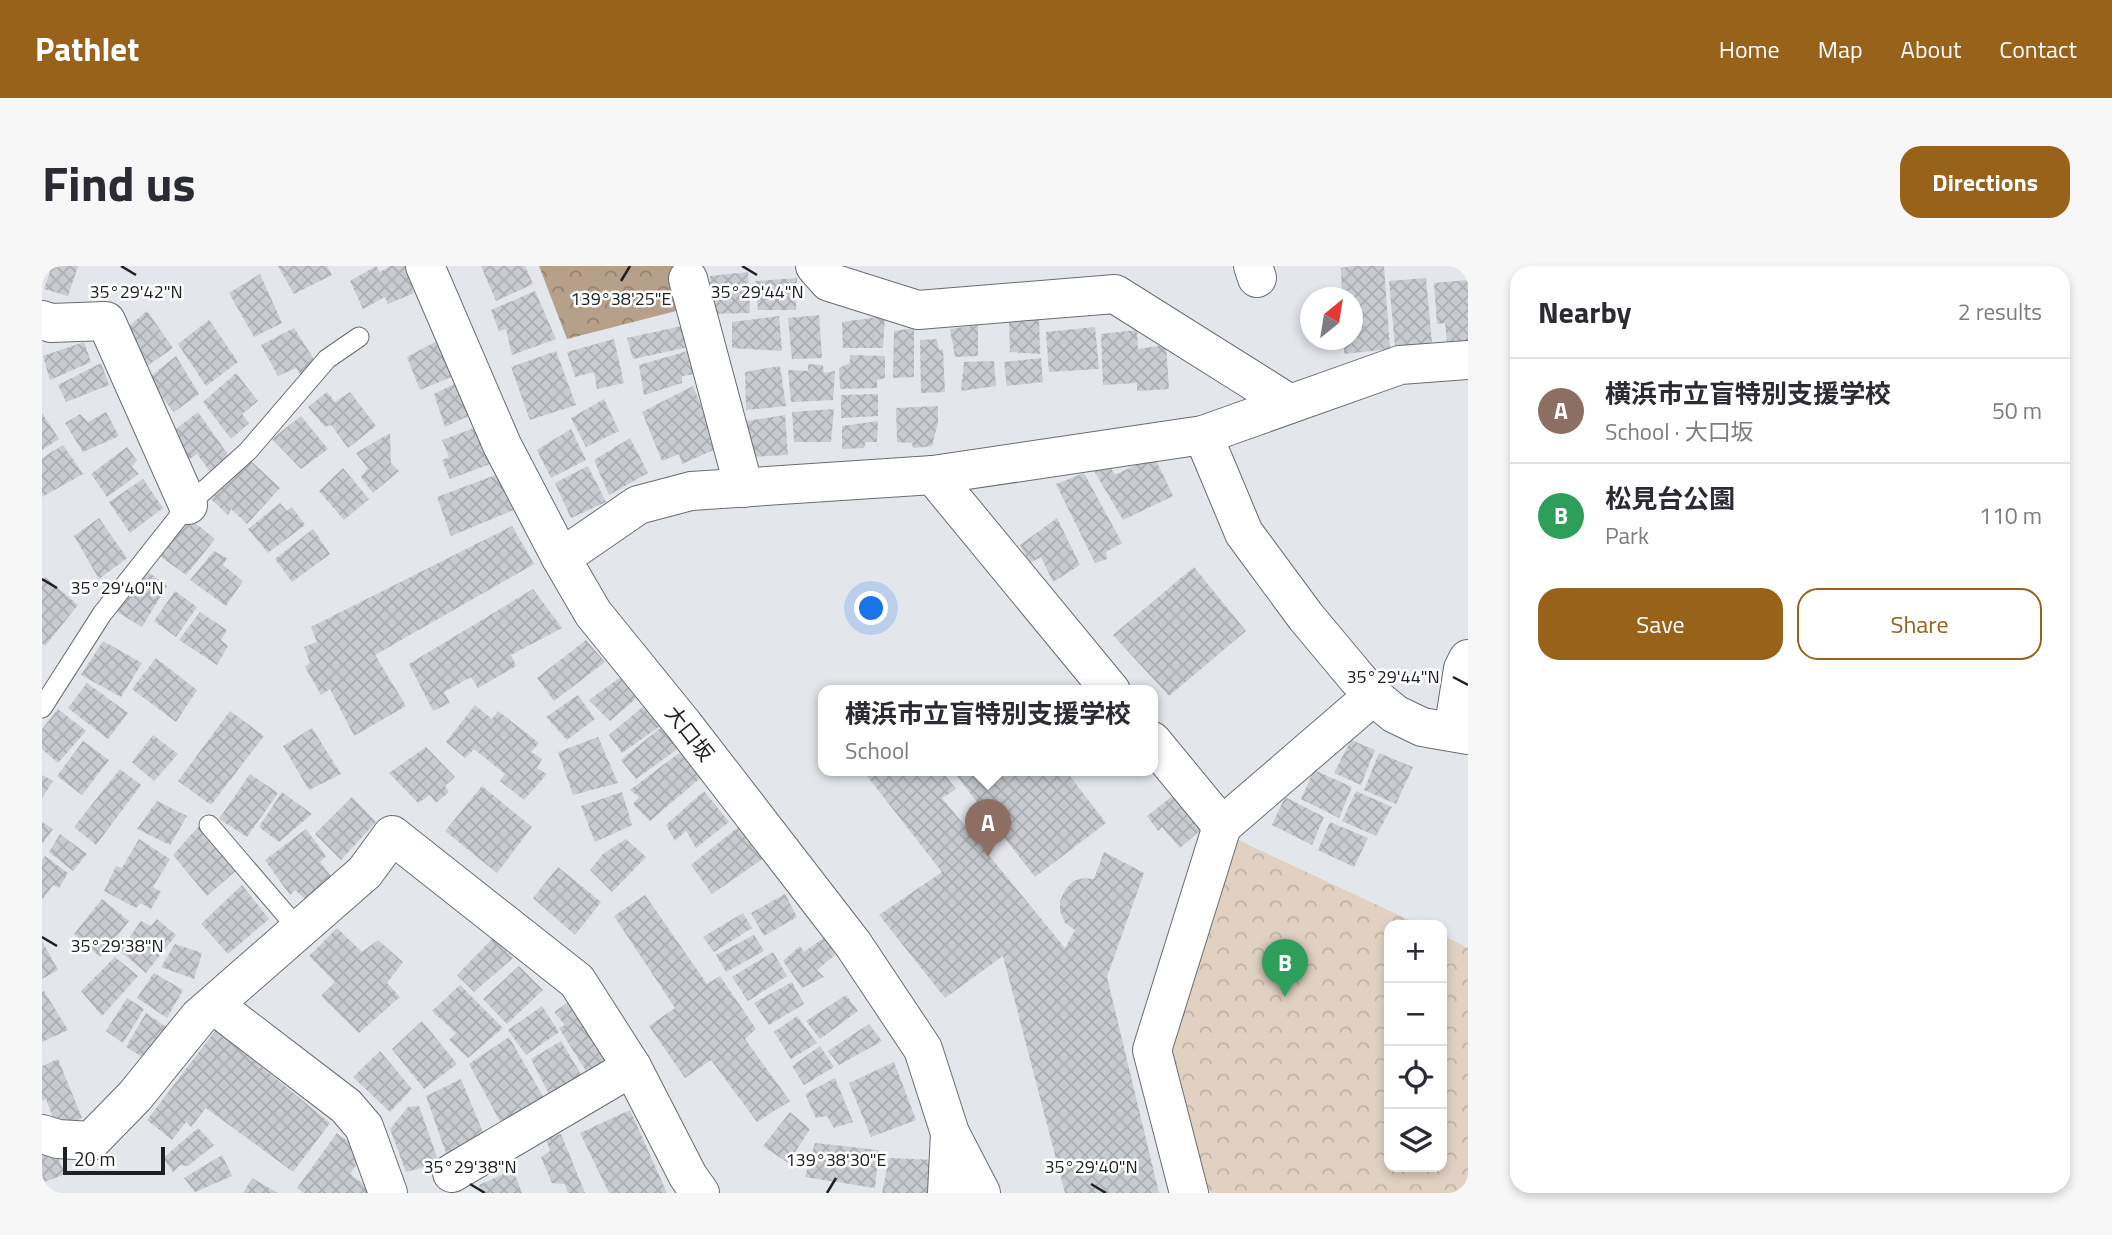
<!DOCTYPE html>
<meta charset="utf-8">
<style>
:root{--surface:#fff;--page:#f7f7f7;--text:#2b2b33;--muted:#7c7c81;--line:#e1e1e2;--accent:#98621b}
body{margin:0;font-family:"Titillium Web","Noto Sans JP",sans-serif;background:var(--page);color:var(--text)}
.controls{position:absolute;right:21px;bottom:21px;display:grid;overflow:hidden;border-radius:14px;box-shadow:0 4px 10px #0003}
.controls button{width:63px;height:63px;display:grid;place-items:center;padding:0;border:0;border-bottom:2px solid var(--line);background:var(--surface);color:var(--text);font:35px sans-serif}
.compass{position:absolute;left:1258px;top:21px;width:63px;height:63px;border-radius:50%;background:var(--surface);box-shadow:0 4px 10px #0003;rotate:30deg}
.scale{position:absolute;left:21px;bottom:18px;width:102px;box-sizing:border-box;padding-left:7px;border:4px solid #1f2022;border-top:0;font-size:19px;line-height:24px;white-space:nowrap;color:#1f2022;-webkit-text-stroke:5px #fff;paint-order:stroke}
.you{position:absolute;left:830px;top:343px;width:24px;height:24px;margin:-18px;border:5px solid #fff;border-radius:50%;background:#1a73e8;box-shadow:0 0 0 10px #1a73e833}
.badge{display:grid;place-items:center;width:46px;height:46px;border-radius:50%;background:var(--accent);color:#fff;font-size:23px;font-weight:700}
.pin{position:absolute;translate:-50% -58px;filter:drop-shadow(0 2px 4px #0008)}
.pin::after{content:'';position:absolute;top:37px;width:24px;height:21px;background:inherit;clip-path:polygon(0 0,100% 0,50% 100%)}
.popup{position:absolute;left:776px;top:419px;width:340px;height:91px;box-sizing:border-box;display:grid;place-content:center;border-radius:14px;background:var(--surface);filter:drop-shadow(0 2px 5px #0005);font-size:23px;white-space:nowrap;color:var(--muted)}
.popup b{font-size:26px;color:var(--text)}
.popup::after{content:'';position:absolute;left:50%;top:100%;margin-left:-14px;border:14px solid transparent;border-top-color:var(--surface)}
.list{margin:0;padding:0;list-style:none}
h2{display:flex;justify-content:space-between;align-items:center;height:91px;margin:0;padding:0 28px;font-size:30px}
h2 small{font-size:23px;font-weight:400;color:var(--muted)}
.list li{display:grid;grid-template-columns:46px 1fr auto;gap:21px;align-items:center;box-sizing:border-box;height:105px;padding:0 28px;border-top:2px solid var(--line)}
.list b{display:block;font-size:26px;white-space:nowrap}
.list p{margin:0;font-size:23px;white-space:nowrap;color:var(--muted)}
.list em{font-size:23px;font-style:normal;color:var(--muted)}
.actions{display:flex;gap:14px;padding:21px 28px}
.actions a{flex:1;padding:16px 0;border:2px solid var(--accent);border-radius:21px;text-align:center;font-size:24px;color:var(--accent)}
.actions .main{background:var(--accent);color:#fff}
.icon{flex:none;width:38px;height:38px;fill:none;stroke:currentColor;stroke-width:2;stroke-linecap:round;stroke-linejoin:round}
.map{position:relative;flex:none;width:1426px;height:927px;overflow:hidden;border-radius:21px}
header{display:flex;align-items:center;gap:42px;box-sizing:border-box;height:98px;padding:0 35px;background:var(--accent);color:#fff}
header strong{font-size:33px}
nav{display:flex;gap:38px;margin-inline-start:auto;font-size:24px}
.intro{display:flex;align-items:center;justify-content:space-between;box-sizing:border-box;height:168px;padding:0 42px}
h1{margin:0;font-size:49px}
.button{padding:18px 32px;border-radius:21px;background:var(--accent);color:#fff;font-size:24px;font-weight:700}
main{display:flex;gap:42px;padding:0 42px}
aside{flex:1;background:var(--surface);border-radius:21px;box-shadow:0 4px 10px #0003}
.map>svg:first-child{display:block}
.forest{fill:url(#forest-crowns)}
.park{fill:url(#park-crowns)}
.building{fill:url(#building-cross-hatch)}
.lines{fill:none;stroke-linecap:round;stroke-linejoin:round}
.service-casing{stroke:#696d71;stroke-width:21}
.minor-casing{stroke:#696d71;stroke-width:40}
.tertiary-casing{stroke:#696d71;stroke-width:40}
.service{stroke:#fff;stroke-width:19}
.minor{stroke:#fff;stroke-width:38}
.tertiary{stroke:#fff;stroke-width:38}
.ticks{fill:none;stroke:#1f2022;stroke-width:2.5}
.labels{text-anchor:middle;dominant-baseline:central;stroke-width:5;stroke-linejoin:round;paint-order:stroke}
.street-label{font-size:21px;fill:#1f2022;stroke:#fff}
.ticks-label{font-size:18px;text-anchor:middle;fill:#1f2022;stroke:#fff;stroke-width:5;stroke-linejoin:round;paint-order:stroke}
</style>
<header>
<strong>Pathlet</strong>
<nav><a>Home</a><a>Map</a><a>About</a><a>Contact</a></nav>
</header>
<div class="intro"><h1>Find us</h1><a class="button">Directions</a></div>
<main>
<div class="map">
<svg width="1426" height="927" viewBox="0 0 1426 927">
<defs>
<pattern id="forest-crowns" width="20" height="18" patternUnits="userSpaceOnUse" patternTransform="scale(1.75)"><rect width="20" height="18" fill="#b6a089"/><path d="M2 6a3 3 0 1 1 6 0M12 15a3 3 0 1 1 6 0" fill="none" stroke="#938270"/></pattern>
<pattern id="park-crowns" width="20" height="18" patternUnits="userSpaceOnUse" patternTransform="scale(1.75)"><rect width="20" height="18" fill="#e0d1c2"/><path d="M2 6a3 3 0 1 1 6 0M12 15a3 3 0 1 1 6 0" fill="none" stroke="#c0b3a6"/></pattern>
<pattern id="building-cross-hatch" width="8" height="8" patternUnits="userSpaceOnUse" patternTransform="scale(1.75)"><rect width="8" height="8" fill="#c8cbd0"/><path d="M0 0l8 8M0 8l8-8" fill="none" stroke="#abaeb2"/></pattern>
</defs>
<rect width="100%" height="100%" fill="#e3e7ec"/>
<polygon class="forest" points="497,0 630,0 638,44 525,73"/>
<polygon class="park" points="1194,573 1378,659 1347,659 1347,901 1400,901 1400,669 1426,682 1426,927 1168,927 1122,781"/>
<g class="building">
<polygon points="10,0 36,0 26,30 2,23"/>
<polygon points="236,0 285,0 290,9 252,28"/>
<polygon points="334,0 338,6 348,0 363,0 372,27 346,38 343,31 321,43 308,15"/>
<polygon points="439,0 483,0 491,18 454,35"/>
<polygon points="1311,0 1342,0 1348,83 1302,88 1302,74 1310,74 1310,32 1300,32 1299,2"/>
<polygon points="706,6 708,47 669,48 668,10"/>
<polygon points="218,8 240,57 212,71 187,27"/>
<polygon points="755,12 754,44 716,44 713,15"/>
<polygon points="1384,12 1390,77 1353,81 1347,15"/>
<polygon points="1426,14 1426,75 1405,77 1403,57 1395,58 1392,17"/>
<polygon points="493,25 514,73 470,89 464,63 457,65 449,44"/>
<polygon points="105,45 131,82 101,103 79,67"/>
<polygon points="777,49 780,92 750,93 746,52"/>
<polygon points="737,50 740,85 690,82 690,56"/>
<polygon points="843,50 841,82 801,82 800,56"/>
<polygon points="997,50 998,88 968,86 967,55"/>
<polygon points="167,54 196,96 164,120 136,78"/>
<polygon points="936,59 936,90 913,91 908,63"/>
<polygon points="640,60 647,81 591,93 585,72"/>
<polygon points="1053,61 1057,103 1007,106 1004,66"/>
<polygon points="252,62 272,93 259,109 254,102 236,110 219,79"/>
<polygon points="872,62 872,111 851,112 852,65"/>
<polygon points="1095,64 1096,83 1124,79 1127,123 1095,125 1095,117 1061,119 1059,68"/>
<polygon points="572,73 582,117 555,123 552,106 533,111 525,86"/>
<polygon points="895,73 897,84 901,83 903,126 879,127 878,74"/>
<polygon points="397,74 414,109 378,124 365,91"/>
<polygon points="42,76 49,96 8,114 1,90"/>
<polygon points="649,84 654,108 640,110 640,117 602,129 597,99"/>
<polygon points="514,85 534,139 488,154 469,101"/>
<polygon points="808,89 843,90 843,112 835,114 835,122 798,123 797,102 808,97"/>
<polygon points="134,90 157,128 132,146 105,113"/>
<polygon points="999,92 1001,116 965,120 962,96"/>
<polygon points="952,95 954,120 919,125 922,96"/>
<polygon points="59,97 67,119 24,136 16,119"/>
<polygon points="766,98 781,99 782,107 793,105 791,134 749,136 746,104 766,105"/>
<polygon points="738,100 744,140 704,144 703,106"/>
<polygon points="194,107 216,135 200,148 207,157 189,173 161,136"/>
<polygon points="418,115 435,146 403,161 392,128"/>
<polygon points="651,120 676,182 640,198 637,188 620,195 600,146"/>
<polygon points="285,126 293,136 308,126 334,160 306,182 289,159 283,161 266,141"/>
<polygon points="836,128 836,150 799,152 799,129"/>
<polygon points="562,133 577,165 544,181 529,152"/>
<polygon points="896,140 896,156 890,180 871,182 870,177 855,176 854,142"/>
<polygon points="792,143 789,176 752,176 750,146"/>
<polygon points="64,146 77,170 41,186 23,157 38,148 46,156"/>
<polygon points="156,146 187,190 169,207 155,188 141,198 124,171"/>
<polygon points="0,147 17,173 0,184"/>
<polygon points="743,149 746,189 707,191 699,156"/>
<polygon points="259,150 286,183 259,203 230,173"/>
<polygon points="836,155 835,176 824,176 822,182 800,183 800,160"/>
<polygon points="441,159 456,195 408,213 400,194 407,191 400,174"/>
<polygon points="529,163 544,194 509,212 495,184"/>
<polygon points="348,167 349,197 357,205 331,227 319,211 326,202 314,187"/>
<polygon points="588,172 606,207 567,229 552,194"/>
<polygon points="21,179 41,208 0,231 0,192"/>
<polygon points="85,181 95,194 90,201 97,208 65,231 49,208"/>
<polygon points="1112,190 1131,230 1081,254 1051,203 1064,193 1073,209"/>
<polygon points="208,194 238,222 205,258 189,243 186,249 169,233"/>
<polygon points="546,200 564,236 529,252 513,217"/>
<polygon points="301,202 327,233 302,254 277,225"/>
<polygon points="459,207 474,243 409,270 395,231"/>
<polygon points="1042,207 1080,277 1064,286 1065,293 1053,297 1014,218"/>
<polygon points="101,213 121,242 88,267 67,236"/>
<polygon points="238,237 245,245 250,241 263,259 226,287 206,263"/>
<polygon points="57,252 85,292 57,313 32,270"/>
<polygon points="147,252 173,273 144,309 118,290"/>
<polygon points="1015,252 1038,299 1011,316 999,291 988,297 978,279"/>
<polygon points="470,260 492,298 333,389 364,440 312,470 288,423 279,429 263,401 268,397 262,381 275,376 269,361"/>
<polygon points="271,263 288,288 250,316 233,293"/>
<polygon points="172,285 185,292 181,299 201,315 184,340 148,314"/>
<polygon points="1152,301 1204,365 1127,430 1071,369"/>
<polygon points="102,303 125,320 100,361 72,344"/>
<polygon points="3,311 36,339 3,380 0,377 0,315"/>
<polygon points="491,323 520,362 469,389 474,400 436,422 429,411 402,426 408,437 391,445 367,398"/>
<polygon points="133,325 155,341 134,371 112,355"/>
<polygon points="158,346 185,364 179,374 186,380 175,399 137,374"/>
<polygon points="544,374 563,396 512,435 495,412"/>
<polygon points="61,375 100,397 79,431 39,409"/>
<polygon points="114,392 155,424 134,456 90,423"/>
<polygon points="580,410 596,431 568,455 547,434"/>
<polygon points="45,417 86,447 66,473 26,442"/>
<polygon points="536,429 553,453 525,474 504,451"/>
<polygon points="604,438 618,460 580,487 567,469"/>
<polygon points="433,439 450,453 456,445 497,477 489,486 500,493 495,502 505,508 482,534 458,515 463,508 432,483 423,492 404,476"/>
<polygon points="16,443 44,465 16,497 0,483 0,463"/>
<polygon points="188,445 222,470 169,539 136,515"/>
<polygon points="622,459 637,482 594,513 579,494"/>
<polygon points="270,462 299,508 267,524 241,480"/>
<polygon points="111,469 136,488 112,515 90,496"/>
<polygon points="556,471 576,517 531,529 516,486"/>
<polygon points="1309,474 1333,484 1319,519 1292,507"/>
<polygon points="41,475 67,494 40,529 15,510"/>
<polygon points="384,481 413,511 403,520 407,526 394,537 388,529 376,537 347,507"/>
<polygon points="641,484 662,509 608,555 591,538 597,531 588,524"/>
<polygon points="1337,487 1371,501 1354,538 1322,524"/>
<polygon points="78,503 99,519 54,579 32,561"/>
<polygon points="1272,504 1310,521 1297,552 1259,533"/>
<polygon points="834,505 861,505 862,508 866,505 900,505 914,523 900,532 1023,682 1033,664 1023,657 1018,645 1018,635 1023,624 1031,615 1042,612 1052,613 1062,586 1102,607 1065,711 1117,927 1023,927 961,690 903,732 837,649 900,606 825,510"/>
<polygon points="911,505 1024,505 1064,557 993,611"/>
<polygon points="208,508 236,527 205,571 177,553"/>
<polygon points="0,509 11,515 0,532"/>
<polygon points="440,520 490,561 455,607 403,565"/>
<polygon points="662,525 687,556 654,582 644,565 633,575 624,559"/>
<polygon points="1314,525 1350,541 1334,570 1300,555"/>
<polygon points="240,526 270,548 237,576 217,561"/>
<polygon points="580,526 590,559 553,576 539,540"/>
<polygon points="1133,528 1162,561 1138,582 1120,561 1116,565 1105,550"/>
<polygon points="310,531 334,556 299,594 273,568"/>
<polygon points="1243,531 1282,551 1270,579 1230,559"/>
<polygon points="115,535 145,550 128,579 95,563"/>
<polygon points="0,556 11,563 0,578"/>
<polygon points="1288,556 1326,572 1312,601 1276,584"/>
<polygon points="158,559 196,603 165,630 131,589"/>
<polygon points="696,561 722,592 670,628 649,599"/>
<polygon points="264,563 284,590 278,596 291,613 263,633 253,624 248,629 223,594"/>
<polygon points="18,568 45,588 31,605 7,586"/>
<polygon points="97,573 128,593 111,621 119,626 109,643 99,637 94,642 62,625 74,600 80,602"/>
<polygon points="584,573 604,591 570,626 548,604 561,588"/>
<polygon points="3,590 26,607 17,622 11,619 0,634 0,594"/>
<polygon points="516,601 559,636 533,669 491,632"/>
<polygon points="200,619 227,653 186,688 159,658"/>
<polygon points="743,628 755,651 722,670 709,647"/>
<polygon points="603,629 665,718 678,710 714,763 703,773 748,835 715,856 669,794 643,812 607,760 633,742 572,650"/>
<polygon points="60,633 87,655 58,691 32,668"/>
<polygon points="701,647 710,662 672,686 661,671"/>
<polygon points="115,653 134,669 104,707 78,685 99,655 109,660"/>
<polygon points="295,662 320,686 336,674 361,696 345,717 358,731 317,767 279,730 293,716 267,690"/>
<polygon points="712,669 722,685 684,706 674,689"/>
<polygon points="783,671 793,689 775,704 782,711 760,722 741,695 758,680 762,686"/>
<polygon points="451,672 471,692 432,726 415,709"/>
<polygon points="0,675 16,704 0,713"/>
<polygon points="133,678 160,687 152,713 119,701"/>
<polygon points="731,686 745,710 706,735 690,711"/>
<polygon points="73,691 96,710 60,750 39,725"/>
<polygon points="477,700 501,724 465,758 441,733"/>
<polygon points="112,707 141,724 125,752 95,732"/>
<polygon points="750,716 762,738 727,759 712,737"/>
<polygon points="418,719 461,762 426,792 407,774 414,767 390,745"/>
<polygon points="2,725 26,764 0,776 0,726"/>
<polygon points="804,729 816,745 778,773 764,755"/>
<polygon points="85,732 102,743 81,777 64,765"/>
<polygon points="532,732 566,797 547,810 517,762 523,759 512,746"/>
<polygon points="500,740 517,766 484,789 466,764"/>
<polygon points="104,747 127,763 105,794 84,781"/>
<polygon points="755,750 775,777 749,793 732,766"/>
<polygon points="380,755 415,798 382,823 350,783"/>
<polygon points="827,758 840,775 797,799 786,785"/>
<polygon points="177,760 203,778 199,784 288,857 251,906 164,842 149,861 144,856 130,874 105,854"/>
<polygon points="467,771 507,841 461,861 427,798"/>
<polygon points="519,775 543,815 509,832 489,793"/>
<polygon points="778,780 792,801 762,819 750,800"/>
<polygon points="338,785 370,823 348,846 311,811"/>
<polygon points="16,793 40,852 32,856 12,854 4,833 0,835 0,800"/>
<polygon points="852,796 874,854 829,871 807,817"/>
<polygon points="793,812 811,856 792,862 785,850 774,852 763,828"/>
<polygon points="419,813 445,876 405,890 384,830"/>
<polygon points="377,840 397,897 364,906 348,863 366,841"/>
<polygon points="588,844 625,927 567,927 538,867"/>
<polygon points="748,846 768,863 746,897 721,880"/>
<polygon points="156,862 172,879 146,900 138,899 131,906 121,892"/>
<polygon points="295,867 322,888 308,908 330,925 328,927 262,927 255,922"/>
<polygon points="519,868 543,927 526,927 523,918 510,917 499,891 508,885 504,872"/>
<polygon points="773,877 837,884 833,922 763,911"/>
<polygon points="0,879 13,885 23,908 0,917"/>
<polygon points="180,889 190,910 153,926 142,912"/>
<polygon points="847,892 893,894 891,927 840,927"/>
<polygon points="471,904 480,927 440,927 437,919"/>
<polygon points="210,912 236,927 201,927"/>
</g>
<g class="lines">
<defs>
<g id="service">
<polyline points="0,442 60,348 146,239 206,185 285,93 317,71"/>
<polyline points="167,559 257,664"/>
</g>
<g id="minor">
<polyline points="773,0 787,16 876,44 1073,28 1248,138"/>
<polyline points="1211,0 1215,12"/>
<polyline points="646,13 702,222"/>
<polyline points="0,54 9,57 64,55 146,239"/>
<polyline points="1161,169 1202,267 1264,351 1315,412 1331,430 1353,448 1380,461 1426,469"/>
<polyline points="891,209 1069,425"/>
<polyline points="1411,466 1421,403 1426,393"/>
<polyline points="1110,475 1180,560 1110,784 1147,927"/>
<polyline points="1180,560 1331,430"/>
<polyline points="172,739 304,840 322,861 346,927"/>
<polyline points="0,868 16,873 49,875 93,830 157,751 323,606 350,569 535,715 590,801 646,910 658,927"/>
<polyline points="909,869 939,927"/>
<polyline points="410,907 590,801"/>
<polyline points="905,927 908,867 881,783 811,678 641,458 551,347 519,292 596,239 649,225 891,209 1161,169 1358,99 1426,94"/>
</g>
<polyline id="tertiary" points="383,0 460,179 519,292"/>
</defs>
<use href="#service" class="service-casing"/>
<use href="#minor" class="minor-casing"/>
<use href="#tertiary" class="tertiary-casing"/>
<use href="#service" class="service"/>
<use href="#minor" class="minor"/>
<use href="#tertiary" class="tertiary"/>
</g>
<path class="ticks" d="M 79,0 L 94,9M 700,0 L 715,9M 579,15 L 588,0M 0,313 L 15,322M 1411,411 L 1426,419M 0,671 L 15,680M 428,918 L 443,927M 1049,918 L 1064,927M 785,927 L 794,912"/>
<g class="labels">
<g class="street-label">
<text transform="translate(648 467) rotate(52)">大口坂</text>
</g>
</g>
<g class="ticks-label">
<text x="94" y="32">35°29'42"N</text>
<text x="715" y="32">35°29'44"N</text>
<text x="579" y="39">139°38'25"E</text>
<text x="75" y="328">35°29'40"N</text>
<text x="1351" y="417">35°29'44"N</text>
<text x="75" y="686">35°29'38"N</text>
<text x="794" y="900">139°38'30"E</text>
<text x="428" y="907">35°29'38"N</text>
<text x="1049" y="907">35°29'40"N</text>
</g>
</svg>
<div class="controls">
<button>+</button>
<button>−</button>
<button><svg class="icon" aria-label="locate" viewBox="0 0 24 24"><circle cx="12" cy="12" r="6"/><path d="M12 2v4M12 18v4M2 12h4M18 12h4"/></svg></button>
<button><svg class="icon" aria-label="layers" viewBox="0 0 24 24"><path d="M12 4l9 5-9 5-9-5zM3 14l9 5 9-5"/></svg></button>
</div>
<svg class="compass" viewBox="-18 -18 36 36"><path d="M0-13l5 13h-10z" fill="#e53935"/><path d="M0 13l5-13h-10z" fill="#7c7c81"/></svg>
<div class="scale">20 m</div>
<div class="you"></div>
<div class="pin badge" style="left:946px;top:591px;background:#8d6e63">A</div>
<div class="popup"><b>横浜市立盲特別支援学校</b>School</div>
<div class="pin badge" style="left:1243px;top:731px;background:#2e9e5b">B</div>
</div>
<aside>
<h2>Nearby<small>2 results</small></h2>
<ul class="list">
<li><span class="badge" style="background:#8d6e63">A</span><div><b>横浜市立盲特別支援学校</b><p>School · 大口坂</p></div><em>50 m</em></li>
<li><span class="badge" style="background:#2e9e5b">B</span><div><b>松見台公園</b><p>Park</p></div><em>110 m</em></li>
</ul>
<div class="actions"><a class="main">Save</a><a>Share</a></div>
</aside>
</main>
